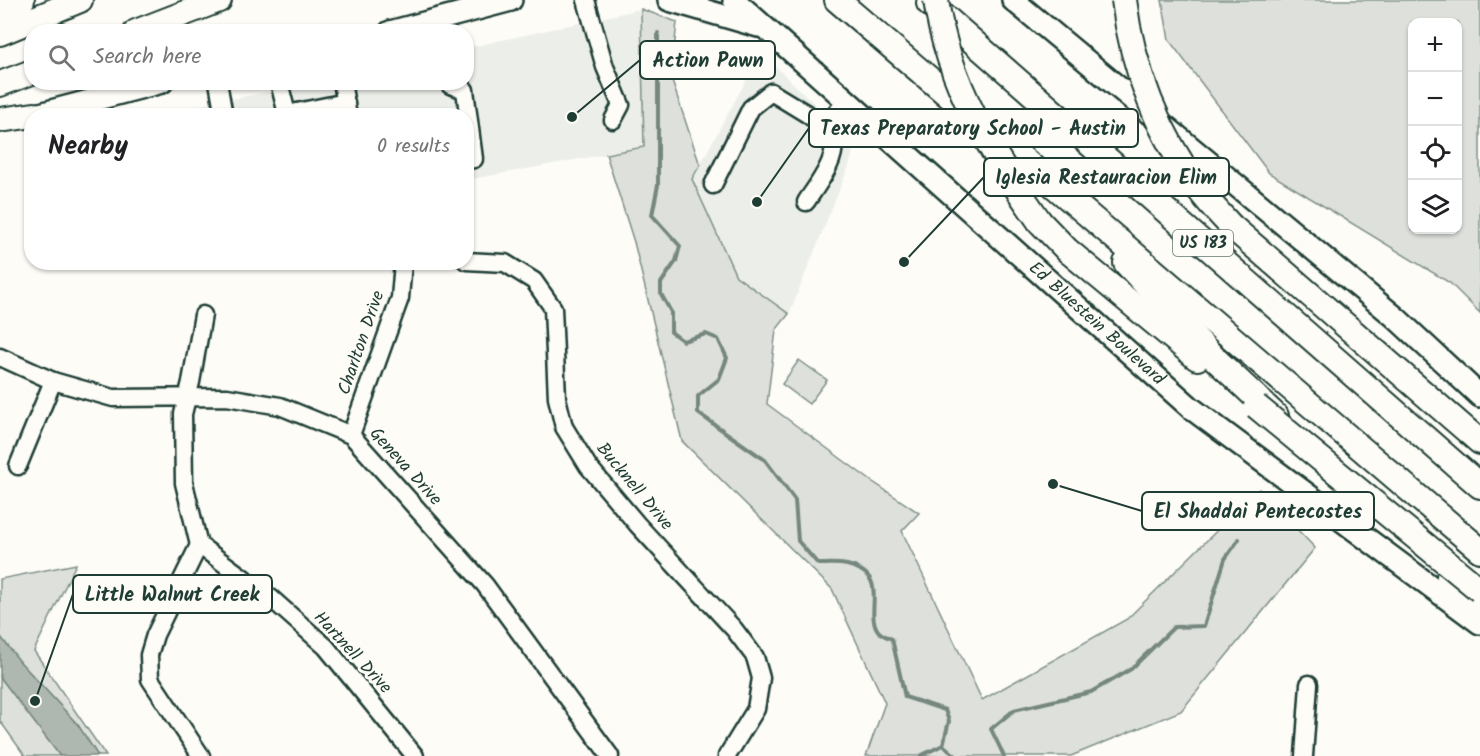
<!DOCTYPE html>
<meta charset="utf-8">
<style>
:root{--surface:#fff;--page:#f2f2f2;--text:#202124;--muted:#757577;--line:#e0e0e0}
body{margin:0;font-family:Kalam,sans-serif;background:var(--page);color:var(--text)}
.controls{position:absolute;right:18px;top:18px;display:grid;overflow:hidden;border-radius:12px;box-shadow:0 2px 4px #0004}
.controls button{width:54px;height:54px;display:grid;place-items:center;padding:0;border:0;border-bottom:2px solid var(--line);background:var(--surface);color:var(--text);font:30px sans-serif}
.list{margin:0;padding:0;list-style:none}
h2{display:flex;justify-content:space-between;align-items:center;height:78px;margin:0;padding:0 24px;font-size:26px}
h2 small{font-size:20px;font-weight:400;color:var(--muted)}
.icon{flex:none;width:33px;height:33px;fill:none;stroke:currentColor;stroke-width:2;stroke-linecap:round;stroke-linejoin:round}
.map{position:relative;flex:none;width:1480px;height:756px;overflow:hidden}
.search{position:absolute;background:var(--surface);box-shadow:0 2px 4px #0004;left:24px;top:24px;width:450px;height:66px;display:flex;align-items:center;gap:15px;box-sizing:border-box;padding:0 21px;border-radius:24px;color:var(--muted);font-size:22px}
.panel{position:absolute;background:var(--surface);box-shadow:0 2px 4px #0004;left:24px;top:108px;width:450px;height:162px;border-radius:24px}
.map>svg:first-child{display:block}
.built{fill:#eceee9}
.green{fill:#dde0db;stroke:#7e8e88;stroke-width:1.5;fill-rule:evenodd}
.water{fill:#aeb8b1;stroke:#75877f;stroke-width:1.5}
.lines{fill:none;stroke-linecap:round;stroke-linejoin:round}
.stream{stroke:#75877f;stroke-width:4}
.minor-casing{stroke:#1f3d34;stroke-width:21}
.major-casing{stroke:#1f3d34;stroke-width:26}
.highway-casing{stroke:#1f3d34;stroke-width:28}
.minor{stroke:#fdfcf7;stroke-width:16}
.major{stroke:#fdfcf7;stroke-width:21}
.highway{stroke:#fdfcf7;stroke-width:24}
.highway-bridge-casing{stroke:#1f3d34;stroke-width:28;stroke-linecap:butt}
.highway-bridge{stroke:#fdfcf7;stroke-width:24}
.labels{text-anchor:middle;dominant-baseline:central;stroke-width:6;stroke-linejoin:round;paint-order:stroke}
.shield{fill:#fdfcf7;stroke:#62766e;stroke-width:1.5}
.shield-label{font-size:16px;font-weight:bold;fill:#1f3d34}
.street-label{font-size:18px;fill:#1f3d34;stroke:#fdfcf7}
.leader{fill:none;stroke:#1f3d34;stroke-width:2}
.callout-dot{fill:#1f3d34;stroke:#fdfcf7;stroke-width:2}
.callout{fill:#fdfcf7;stroke:#1f3d34;stroke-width:2}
.callout-label{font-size:20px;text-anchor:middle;font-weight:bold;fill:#1f3d34}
</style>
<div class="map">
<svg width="1480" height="756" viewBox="0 0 1480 756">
<rect width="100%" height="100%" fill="#fdfcf7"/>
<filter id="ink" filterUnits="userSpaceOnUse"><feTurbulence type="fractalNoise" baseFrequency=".0167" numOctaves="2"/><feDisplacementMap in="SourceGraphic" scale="12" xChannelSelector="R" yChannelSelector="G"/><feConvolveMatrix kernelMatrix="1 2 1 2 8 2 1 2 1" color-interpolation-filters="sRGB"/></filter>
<g filter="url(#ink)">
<g class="built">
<polygon points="641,9 644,147 467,180 466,116 149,116 313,83 466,82 467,48"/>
<polygon points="771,62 855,143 849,166 789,314 667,225 753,68"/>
</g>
<g class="green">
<path d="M 1162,0 L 1480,0 L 1480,313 L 1450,283 L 1269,173 L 1169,40 ZM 1458,22 L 1458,230 L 1412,230 L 1412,22 Z"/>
<polygon points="641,9 677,22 671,78 700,165 692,179 736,276 789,314 776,330 767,404 870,480 919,513 902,531 982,700 1127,619 1259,489 1315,548 1181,711 1071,756 866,756 885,703 832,589 682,441 634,242 606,154 644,147"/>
<polygon points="799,360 827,380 809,404 782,384"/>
<polygon points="76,564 34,651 106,756 98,756 78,725 21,663 0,636 0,579"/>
<polygon points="0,677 60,756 25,756 0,721"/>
</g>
<polygon class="water" points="0,636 21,663 78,725 98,756 60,756 0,677"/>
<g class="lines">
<g class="stream">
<path d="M 658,33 L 658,185 L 652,215 L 680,246 L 676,261 L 661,283 L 661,294 L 671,312 L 671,332 L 683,341 L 706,334 L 718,339 L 727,358 L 719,379 L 698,396 L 698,413 L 765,460 L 795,500 L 798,541 L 818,564 C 827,564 838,563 847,565 C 893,576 862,612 879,632 C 882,635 888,637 892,639 L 905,697 L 945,710 L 949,721 L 943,745"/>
<polyline points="920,756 943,745 956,756"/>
<polyline points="1004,756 991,729 1014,710 1091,692 1131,669 1174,627 1204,626 1225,559 1239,539"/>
</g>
<defs>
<g id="minor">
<polyline points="586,0 605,67 621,105 613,120"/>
<polyline points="218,82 224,116"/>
<polyline points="279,82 287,114 346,102"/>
<polyline points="342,82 348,116"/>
<polyline points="449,82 450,85 465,90 474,159 466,160"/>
<polyline points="713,185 751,108 771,92 807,114 825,127 846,101"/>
<path d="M 806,202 C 819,182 848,148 825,127"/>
<polyline points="466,261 505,263 534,281 553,308 557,398 564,427 588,466 637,524 734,629 755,657 761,678 756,709 727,756"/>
<polyline points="203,315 191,382 183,414 184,483 199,545 272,599 326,647 415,756"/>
<polyline points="0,357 53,381 113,398 227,397 280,406 351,435 485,585 610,756"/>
<polyline points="351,435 400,298 403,262"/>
<polyline points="18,466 53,381"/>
<polyline points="199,545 155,635 149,655 150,679 201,756"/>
<polyline points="1304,756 1309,684"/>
</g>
<g id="major">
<polyline points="669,0 758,26"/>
<path id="s1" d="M 734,0 L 1191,408 L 1480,623"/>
<polyline points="1013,0 1395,317 1480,396"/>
<polyline points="390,32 511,0"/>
<polyline points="32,116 162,82"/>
</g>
<g id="highway">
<polyline points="837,0 1480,550"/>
<polyline points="929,3 1480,486"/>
<polyline points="0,9 22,0"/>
<polyline points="136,32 219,0"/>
<polyline points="0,33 80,0"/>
<polyline points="0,84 32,72"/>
<polyline points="0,120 34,115"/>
<polyline points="1040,222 1067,250 1197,358"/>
<polyline points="1231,226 1480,442"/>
<polyline points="1126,263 1213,357 1276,416"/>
<polyline points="1449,577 1480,606"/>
</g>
</defs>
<use href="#minor" class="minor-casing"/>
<use href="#major" class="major-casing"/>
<use href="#highway" class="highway-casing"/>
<use href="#minor" class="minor"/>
<use href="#major" class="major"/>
<use href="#highway" class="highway"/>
<defs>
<g id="highway-bridge">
<path d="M 936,0 C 948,85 992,154 1040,222"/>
<path d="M 1124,0 C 1132,68 1159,136 1201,192 C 1210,204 1221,215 1231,226"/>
<polyline points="1256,406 1480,590"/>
</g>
</defs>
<use href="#highway-bridge" class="highway-bridge-casing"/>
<use href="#highway-bridge" class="highway-bridge"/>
</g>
</g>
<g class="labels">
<rect class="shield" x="1173" y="230" width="60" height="26" rx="4.5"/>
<g class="shield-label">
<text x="1203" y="243">US 183</text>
</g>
<g class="street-label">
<text stroke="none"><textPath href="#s1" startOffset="486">Ed Bluestein Boulevard</textPath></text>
<text transform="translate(362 343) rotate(-71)">Charlton Drive</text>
<text transform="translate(405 467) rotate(48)">Geneva Drive</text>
<text transform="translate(634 487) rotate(50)">Bucknell Drive</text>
<text transform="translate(352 653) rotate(47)">Hartnell Drive</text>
</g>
</g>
<path class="leader" d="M572 117L640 60M757 202L809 128M904 262L984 177M1053 484L1142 511M35 701L73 594"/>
<g class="callout-dot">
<circle cx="572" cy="117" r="6"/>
<circle cx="757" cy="202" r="6"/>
<circle cx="904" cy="262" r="6"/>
<circle cx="1053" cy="484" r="6"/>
<circle cx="35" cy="701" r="6"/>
</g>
<g class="callout">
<rect x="640" y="41" width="135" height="38" rx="6"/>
<rect x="809" y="109" width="329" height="38" rx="6"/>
<rect x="984" y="158" width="245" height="38" rx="6"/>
<rect x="1142" y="492" width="232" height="38" rx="6"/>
<rect x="73" y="575" width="199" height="38" rx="6"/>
</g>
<g class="callout-label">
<text x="708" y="67">Action Pawn</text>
<text x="973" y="135">Texas Preparatory School - Austin</text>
<text x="1106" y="184">Iglesia Restauracion Elim</text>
<text x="1258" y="518">El Shaddai Pentecostes</text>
<text x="172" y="601">Little Walnut Creek</text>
</g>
</svg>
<div class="controls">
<button>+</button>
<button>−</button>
<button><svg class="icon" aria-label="locate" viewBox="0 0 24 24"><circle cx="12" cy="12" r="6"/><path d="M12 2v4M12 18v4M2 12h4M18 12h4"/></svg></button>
<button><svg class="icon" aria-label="layers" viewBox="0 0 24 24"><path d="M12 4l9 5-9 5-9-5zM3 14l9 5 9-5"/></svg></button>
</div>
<div class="search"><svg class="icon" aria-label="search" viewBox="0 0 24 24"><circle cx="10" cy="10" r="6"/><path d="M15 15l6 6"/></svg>Search here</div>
<section class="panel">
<h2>Nearby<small>0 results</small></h2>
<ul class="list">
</ul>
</section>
</div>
